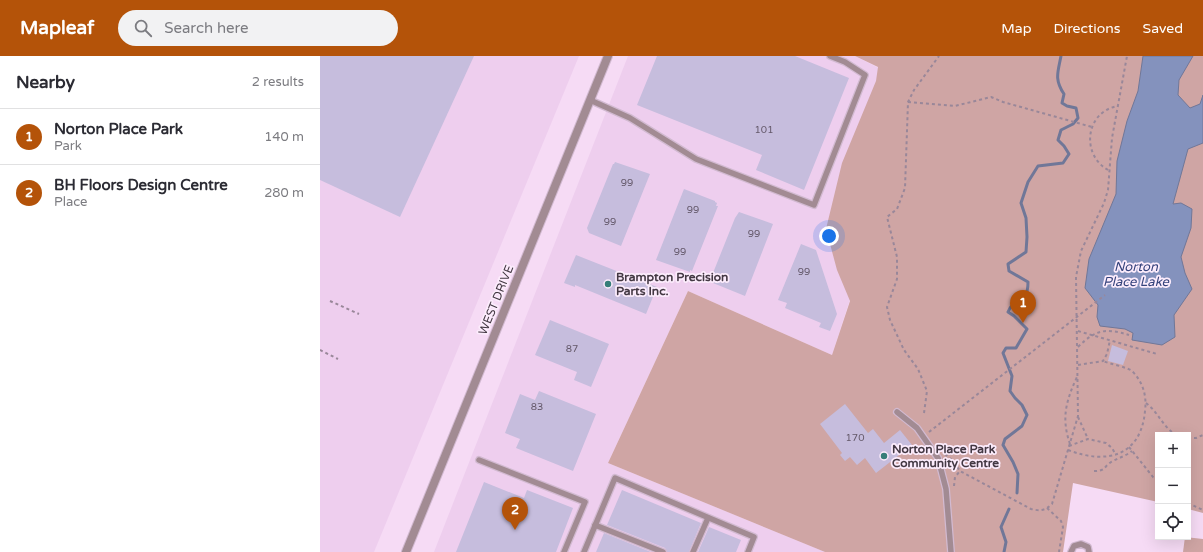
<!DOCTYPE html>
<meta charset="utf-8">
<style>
:root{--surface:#fff;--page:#f2f2f3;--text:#2b2b33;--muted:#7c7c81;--line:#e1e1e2;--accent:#b45309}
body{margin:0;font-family:"Varela Round",sans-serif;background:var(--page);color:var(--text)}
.controls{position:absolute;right:12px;bottom:12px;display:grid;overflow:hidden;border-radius:0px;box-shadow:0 4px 16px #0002}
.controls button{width:36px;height:36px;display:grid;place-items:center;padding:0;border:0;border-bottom:1px solid var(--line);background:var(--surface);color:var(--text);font:20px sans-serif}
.you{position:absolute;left:509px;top:180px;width:14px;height:14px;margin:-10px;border:3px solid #fff;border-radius:50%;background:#1a73e8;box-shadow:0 0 0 6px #1a73e833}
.badge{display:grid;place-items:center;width:26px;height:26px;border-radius:50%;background:var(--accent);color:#fff;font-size:13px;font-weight:700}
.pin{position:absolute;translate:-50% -33px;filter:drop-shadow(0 1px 2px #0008)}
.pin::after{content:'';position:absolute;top:21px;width:14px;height:12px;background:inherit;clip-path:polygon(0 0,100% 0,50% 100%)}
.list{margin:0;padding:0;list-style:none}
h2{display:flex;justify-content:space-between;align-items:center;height:52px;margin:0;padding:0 16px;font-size:17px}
h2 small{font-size:13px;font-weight:400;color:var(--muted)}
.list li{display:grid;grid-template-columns:26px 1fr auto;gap:12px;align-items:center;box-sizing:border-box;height:56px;padding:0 16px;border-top:1px solid var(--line)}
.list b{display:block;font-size:15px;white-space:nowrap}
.list p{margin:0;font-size:13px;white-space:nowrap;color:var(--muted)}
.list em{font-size:13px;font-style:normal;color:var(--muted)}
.icon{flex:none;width:22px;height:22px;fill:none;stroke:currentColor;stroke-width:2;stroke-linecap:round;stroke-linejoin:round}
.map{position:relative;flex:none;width:883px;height:496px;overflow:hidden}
header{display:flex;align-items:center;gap:24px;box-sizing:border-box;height:56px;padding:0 20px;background:var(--accent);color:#fff}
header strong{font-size:19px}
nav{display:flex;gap:22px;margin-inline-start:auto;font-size:14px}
.search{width:280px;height:36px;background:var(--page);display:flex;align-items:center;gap:10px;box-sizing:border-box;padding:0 14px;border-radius:22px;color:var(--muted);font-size:15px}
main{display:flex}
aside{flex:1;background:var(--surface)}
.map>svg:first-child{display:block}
.built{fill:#eeceee}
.green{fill:#cfa5a4}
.water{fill:#8492bd;stroke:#707798}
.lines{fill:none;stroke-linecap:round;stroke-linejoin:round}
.stream{stroke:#707798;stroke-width:3}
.building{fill:#c6bddd}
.service-casing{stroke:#d2bad1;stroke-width:8}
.tertiary-casing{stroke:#d2bad1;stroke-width:10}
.path{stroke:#998799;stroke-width:2;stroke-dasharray:3 3;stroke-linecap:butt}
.service{stroke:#a28b93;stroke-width:5.5}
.tertiary{stroke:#a28b93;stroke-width:8}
.poi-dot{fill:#367e79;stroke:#fcecfc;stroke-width:1.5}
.labels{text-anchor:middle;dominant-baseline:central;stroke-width:3.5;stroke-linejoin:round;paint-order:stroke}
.number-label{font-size:10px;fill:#64596a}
.poi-label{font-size:12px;font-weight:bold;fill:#433843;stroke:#fcecfc;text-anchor:start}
.street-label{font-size:12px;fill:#433843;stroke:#fcecfc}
.water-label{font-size:13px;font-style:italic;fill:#35437c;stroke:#fcecfc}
</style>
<header>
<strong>Mapleaf</strong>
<div class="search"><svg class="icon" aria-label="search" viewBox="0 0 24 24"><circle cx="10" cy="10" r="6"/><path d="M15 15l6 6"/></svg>Search here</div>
<nav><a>Map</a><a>Directions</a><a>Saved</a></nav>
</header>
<main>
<aside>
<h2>Nearby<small>2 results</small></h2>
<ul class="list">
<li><span class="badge">1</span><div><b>Norton Place Park</b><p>Park</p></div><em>140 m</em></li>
<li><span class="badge">2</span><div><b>BH Floors Design Centre</b><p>Place</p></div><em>280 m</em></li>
</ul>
</aside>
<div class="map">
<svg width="883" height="496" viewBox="0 0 883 496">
<rect width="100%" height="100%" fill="#f6dbf5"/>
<g class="built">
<polygon points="0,0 259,0 54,496 0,496"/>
<polygon points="308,0 535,0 569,17 536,225 512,299 368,235 288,407 505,496 114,496"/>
</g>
<g class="green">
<polygon points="535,0 883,0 883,457 868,453 868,379 838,379 838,446 753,427 743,496 505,496 288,407 368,235 512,299 530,245 517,214 506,173 522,107 556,25 558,11"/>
<polygon points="865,481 883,483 883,496 863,496"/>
</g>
<polygon class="water" points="823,0 873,0 859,24 858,39 870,52 880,48 883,39 883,87 868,93 853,148 861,147 872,153 871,172 861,201 865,217 872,233 854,259 855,281 842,289 812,284 813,277 805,273 780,270 777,261 778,249 765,232 769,203 796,138 797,105 807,65 818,35"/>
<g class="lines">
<g class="stream">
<path d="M 697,437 L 698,418 L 693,406 L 683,389 L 685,383 L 702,370 L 707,359 L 702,349 L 695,342 L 690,335 L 692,320 L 683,297 L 686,292 L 696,292 L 707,273 L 694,260 L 688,256 C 694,240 708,250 708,226 L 689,215 L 688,208 L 706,196 L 707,181 L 706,162 L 701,147 L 708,126 L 718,110 L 743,107 L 749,98 L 744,90 L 738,84 L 741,74 L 753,68 L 758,62 L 756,52 L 747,50 L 742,47 L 744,38 C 734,23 738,16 741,0"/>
<polyline points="684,496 686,486 681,471 689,453"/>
</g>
</g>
<g class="building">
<polygon points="0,0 154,0 80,161 0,124"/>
<polygon points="337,0 475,0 529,22 484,134 436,114 442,99 317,49"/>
<polygon points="295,106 330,118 301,190 269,177 267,172 293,108 294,108"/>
<polygon points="364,133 395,145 395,146 397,147 396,150 398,150 372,215 370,214 370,216 336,204"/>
<polygon points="419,156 453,168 425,240 393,227 394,226 392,225 392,223 391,222 415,162"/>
<polygon points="481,188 496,194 517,258 510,275 499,271 501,267 465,252 467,247 458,244"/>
<polygon points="256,199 337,231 326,258 255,229 255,231 244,227"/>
<polygon points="230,264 289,288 271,331 254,324 257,316 215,299"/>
<polygon points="792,289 808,295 803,309 788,305"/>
<polygon points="219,335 276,358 253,415 196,392 200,383 185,377 200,338 215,344"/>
<polygon points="525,348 548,377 553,373 564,387 580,374 592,389 556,417 545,402 537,409 530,401 525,405 520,399 522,397 500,368"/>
<polygon points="164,426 204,442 207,434 253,452 236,496 136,496"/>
<polygon points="302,434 381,467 369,496 347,496 345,492 287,469"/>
<polygon points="389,471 421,484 416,496 378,496"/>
<polygon points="284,477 331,496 276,496"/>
</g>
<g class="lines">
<defs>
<g id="service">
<polyline points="270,44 310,62 376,103 494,149 545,19 525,6 510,0"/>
<polyline points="577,356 597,372 618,402 626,433 631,496"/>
<polyline points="159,404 265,446 244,496"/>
<polyline points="275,469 343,496"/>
<polyline points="264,496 295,422 434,481 428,496"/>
<polyline points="373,496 388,462"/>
<polyline points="751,496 754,490 761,488 768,491 769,496"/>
</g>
<polyline id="tertiary" points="86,496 288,0"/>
</defs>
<use href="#service" class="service-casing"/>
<use href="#tertiary" class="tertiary-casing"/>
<g class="path">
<polyline points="588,46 635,50 671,41 683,46 772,71"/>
<path d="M 788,114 C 760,98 766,55 798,50"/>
<polyline points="10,245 39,258"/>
<polyline points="758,275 837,298"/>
<path d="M 758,291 C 776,273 786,272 809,279"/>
<polyline points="0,294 18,303"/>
<polyline points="758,309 783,305 787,298 790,284"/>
<path d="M 826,347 C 839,357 842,370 856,379"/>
<polyline points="604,357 607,335 598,313 584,294 570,264 567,251 577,223 577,201 567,161 577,153 585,132 588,46 594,34 619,0"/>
<polyline points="758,361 768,383"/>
<polyline points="609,376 785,239"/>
<polyline points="868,382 876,382 883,379"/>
<path d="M 750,388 C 741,362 746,345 757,321"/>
<polyline points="749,390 768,383 786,387 792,392 796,399"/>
<polyline points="809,391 833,421 838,425"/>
<path d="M 748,394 C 787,409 821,400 825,355 C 827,340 823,326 812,315 C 807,311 790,308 783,305"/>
<polyline points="625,398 634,406 640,415"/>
<path d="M 774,415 C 785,415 783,412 791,406 C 798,402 806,400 812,395"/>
<path d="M 634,430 L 635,421 L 640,415 L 711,453 C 720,455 725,455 732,448 L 758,360 L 756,221 L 761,195 L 784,147 L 788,134 L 792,82 L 807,0"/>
<polyline points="868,447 883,454"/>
<polyline points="727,452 741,465 743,471 739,496"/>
</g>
<use href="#service" class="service"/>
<use href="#tertiary" class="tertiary"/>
</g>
<g class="poi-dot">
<circle cx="288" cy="228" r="4"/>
<circle cx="564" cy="400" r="4"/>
</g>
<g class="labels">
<g class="number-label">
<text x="444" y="74">101</text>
<text x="307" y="127">99</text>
<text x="373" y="154">99</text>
<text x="290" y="166">99</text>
<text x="434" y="178">99</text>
<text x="360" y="196">99</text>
<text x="484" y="216">99</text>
<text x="252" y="293">87</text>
<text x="217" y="351">83</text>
<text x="535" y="382">170</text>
</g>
<g class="poi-label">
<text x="296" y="221">Brampton Precision<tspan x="296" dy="14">Parts Inc.</tspan></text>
<text x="572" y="393">Norton Place Park<tspan x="572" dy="14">Community Centre</tspan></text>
</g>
<g class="street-label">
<text transform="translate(176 244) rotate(-68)">WEST DRIVE</text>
</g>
<g class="water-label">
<text x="816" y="211">Norton<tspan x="816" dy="15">Place Lake</tspan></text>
</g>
</g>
</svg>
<div class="controls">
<button>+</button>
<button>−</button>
<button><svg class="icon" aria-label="locate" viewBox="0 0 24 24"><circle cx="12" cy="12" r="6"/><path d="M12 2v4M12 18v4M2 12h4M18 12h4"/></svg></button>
</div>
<div class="you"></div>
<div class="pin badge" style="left:703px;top:267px">1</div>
<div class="pin badge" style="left:195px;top:474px">2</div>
</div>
</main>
